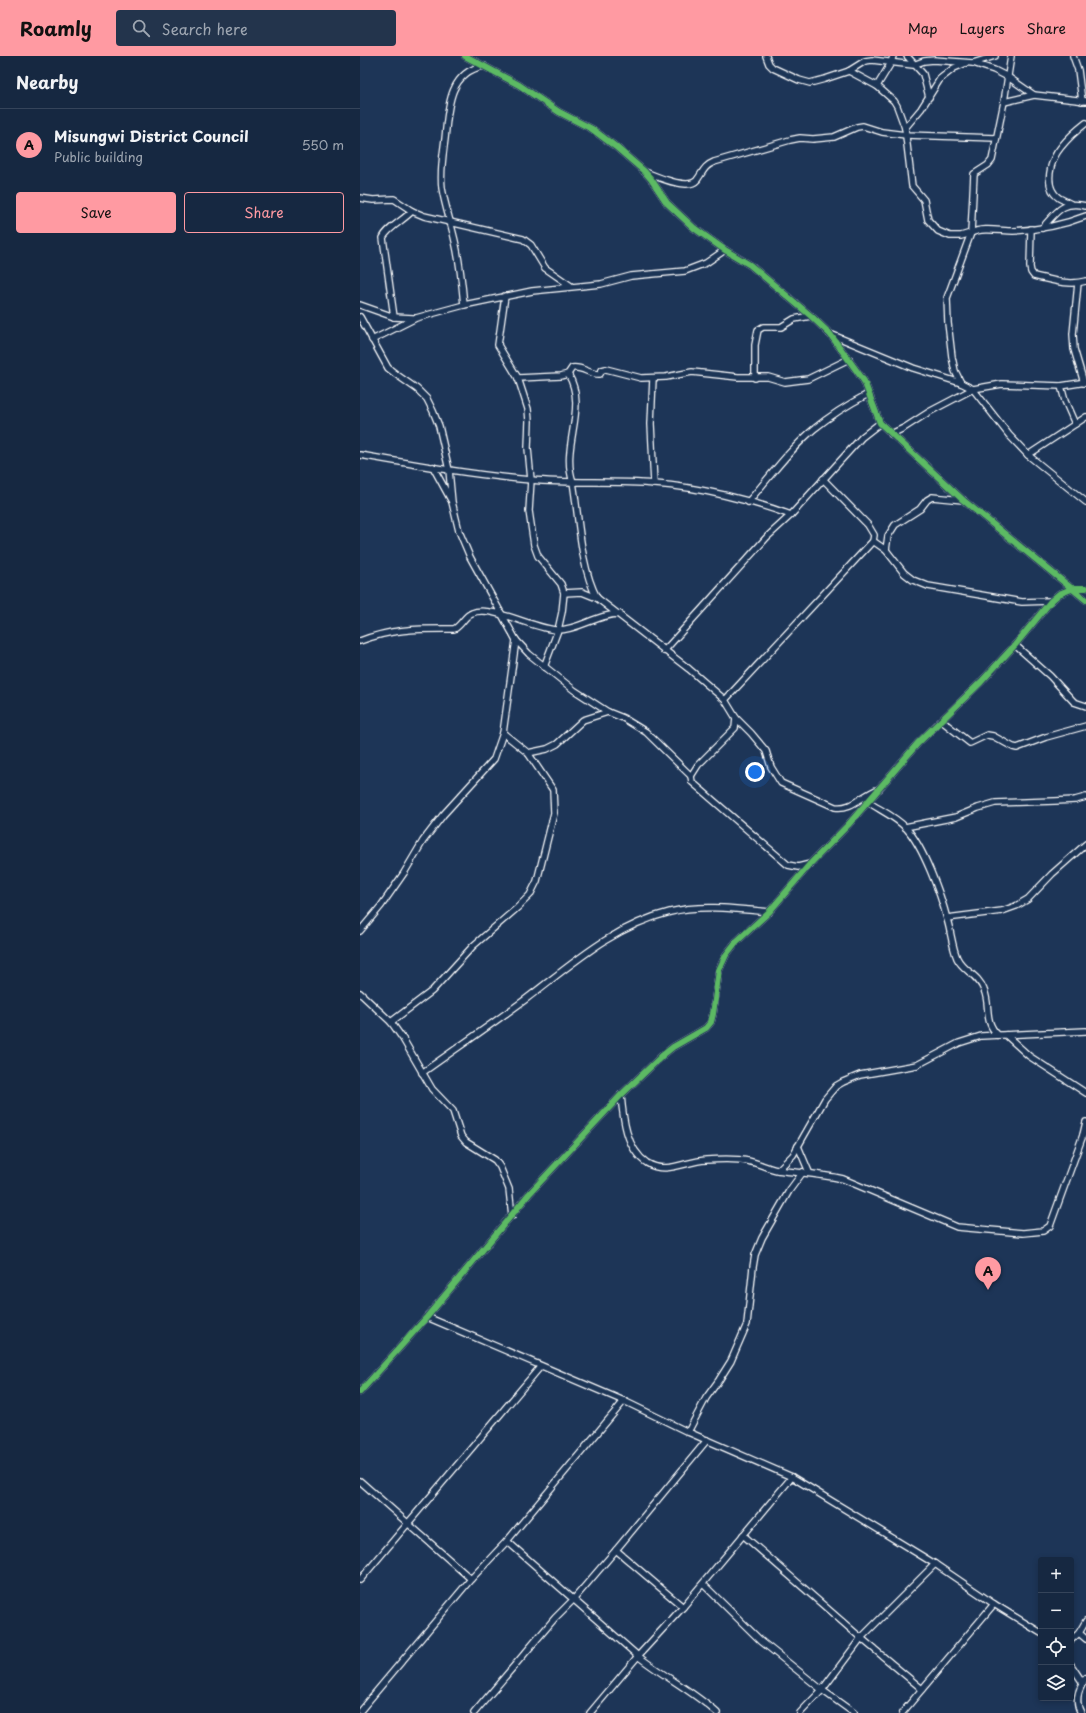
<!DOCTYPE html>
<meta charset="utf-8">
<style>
:root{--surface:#162841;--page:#23344c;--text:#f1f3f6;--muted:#9ea6b1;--line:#35445a;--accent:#ff9aa2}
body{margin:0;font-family:"Playpen Sans",sans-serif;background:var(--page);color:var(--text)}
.controls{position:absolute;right:12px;bottom:12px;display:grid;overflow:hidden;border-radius:4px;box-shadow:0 2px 6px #0003}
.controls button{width:36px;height:36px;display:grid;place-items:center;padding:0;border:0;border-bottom:1px solid var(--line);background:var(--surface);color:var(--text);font:20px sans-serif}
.you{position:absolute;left:395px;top:716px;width:14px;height:14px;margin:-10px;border:3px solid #fff;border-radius:50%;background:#1a73e8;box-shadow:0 0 0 6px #1a73e833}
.badge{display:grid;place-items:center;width:26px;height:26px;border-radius:50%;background:var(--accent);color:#111;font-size:13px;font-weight:700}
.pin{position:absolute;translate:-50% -33px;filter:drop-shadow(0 1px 2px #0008)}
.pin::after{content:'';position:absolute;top:21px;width:14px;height:12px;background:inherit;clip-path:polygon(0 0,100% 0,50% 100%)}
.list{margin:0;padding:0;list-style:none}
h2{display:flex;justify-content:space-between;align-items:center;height:52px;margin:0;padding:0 16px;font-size:17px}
h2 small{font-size:13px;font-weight:400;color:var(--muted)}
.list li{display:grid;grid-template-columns:26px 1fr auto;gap:12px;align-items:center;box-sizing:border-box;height:72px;padding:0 16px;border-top:1px solid var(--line)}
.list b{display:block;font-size:15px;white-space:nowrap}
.list p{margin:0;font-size:13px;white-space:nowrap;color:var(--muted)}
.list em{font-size:13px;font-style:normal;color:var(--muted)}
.actions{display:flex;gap:8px;padding:12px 16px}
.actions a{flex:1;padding:9px 0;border:1px solid var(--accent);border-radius:4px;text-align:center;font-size:14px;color:var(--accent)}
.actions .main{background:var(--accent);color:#111}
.icon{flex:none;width:22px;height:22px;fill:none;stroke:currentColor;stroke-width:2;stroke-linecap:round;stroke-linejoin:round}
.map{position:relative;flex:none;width:726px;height:1657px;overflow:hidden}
header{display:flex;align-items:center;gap:24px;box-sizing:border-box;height:56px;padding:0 20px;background:var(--accent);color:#111}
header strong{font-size:19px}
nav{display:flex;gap:22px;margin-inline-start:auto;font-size:14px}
.search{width:280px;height:36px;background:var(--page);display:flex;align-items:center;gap:10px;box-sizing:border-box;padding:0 14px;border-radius:4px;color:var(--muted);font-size:15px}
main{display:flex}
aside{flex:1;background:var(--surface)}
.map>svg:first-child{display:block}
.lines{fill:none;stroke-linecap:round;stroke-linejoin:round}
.minor-casing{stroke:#fff;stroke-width:8}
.minor{stroke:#1d3557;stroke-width:5.5}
.cycleway-casing{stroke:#1d3557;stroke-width:8}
.cycleway{stroke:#5cba63;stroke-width:6}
</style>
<header>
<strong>Roamly</strong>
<div class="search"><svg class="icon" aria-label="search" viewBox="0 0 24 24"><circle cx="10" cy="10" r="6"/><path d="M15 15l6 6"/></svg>Search here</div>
<nav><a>Map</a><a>Layers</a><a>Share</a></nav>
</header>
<main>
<aside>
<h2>Nearby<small></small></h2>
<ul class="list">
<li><span class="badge">A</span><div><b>Misungwi District Council</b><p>Public building</p></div><em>550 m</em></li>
</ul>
<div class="actions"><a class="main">Save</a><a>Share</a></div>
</aside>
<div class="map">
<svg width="726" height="1657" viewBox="0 0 726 1657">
<rect width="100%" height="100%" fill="#1d3557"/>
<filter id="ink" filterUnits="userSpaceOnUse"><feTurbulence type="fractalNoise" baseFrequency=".025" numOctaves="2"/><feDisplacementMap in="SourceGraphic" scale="8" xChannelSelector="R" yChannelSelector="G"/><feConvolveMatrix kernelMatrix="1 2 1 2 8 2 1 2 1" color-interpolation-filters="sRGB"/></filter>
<g filter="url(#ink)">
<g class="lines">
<defs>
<g id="minor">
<polyline points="105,0 159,29 199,56 232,73 256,91 284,115 291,123 307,147 334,172 365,194 390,209 451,260 470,278 504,325 520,367 603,444 726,544"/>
<polyline points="406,0 409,8 413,12 439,24 450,27 465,23 489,15 505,5 512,4 553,9 564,5 574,4 613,7 635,0"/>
<polyline points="547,0 563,18 569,41"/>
<polyline points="713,0 718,14 722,45"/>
<polyline points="613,7 634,14 648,21 674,39 726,45"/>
<polyline points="489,15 517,30 534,45 537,50 545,72 552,130 564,144 568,164 578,175 590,180 601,180 611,177 614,118 628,109 632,104 644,46 651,0"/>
<polyline points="517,30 531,7 533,0"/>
<polyline points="644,46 674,39"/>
<polyline points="545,72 561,53 580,23 594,12 606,7"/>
<path d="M 285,116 C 296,120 328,135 337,124 C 343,116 344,110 354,106 L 430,84 L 440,82 L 453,83 L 474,81 L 497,71 L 503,70 L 522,76 L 546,79 L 636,82"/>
<polyline points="0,142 13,144 34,143 52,155 64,160 163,183 171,189 185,212 211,230"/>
<path d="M 711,148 C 707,146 703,144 699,142 C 683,131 690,104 701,91 C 708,82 717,74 726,67"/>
<path d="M 682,172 C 697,156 702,144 726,150"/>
<path d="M 671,173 L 670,211 L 671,216 L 674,220 C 692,224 708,230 726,225"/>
<polyline points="718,227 713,278 714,293 724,327"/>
<polyline points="145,240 138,289 158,322 168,353 169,365 168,392 171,424 169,455 174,489 178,500 201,528 204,537 202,556 198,574 184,611"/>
<polyline points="0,249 34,261 53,262"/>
<path d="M 104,249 C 102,227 100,206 95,185 C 91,167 85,150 82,132 C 80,115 83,99 85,83 C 88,54 88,16 124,10"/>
<polyline points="0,261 28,312 37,319 57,333 67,343 73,355 79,370 89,414 92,446 99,475 110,501 156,584 169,598 214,634 248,656 263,662 286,676 331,720"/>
<path d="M 34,261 L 23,182 C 27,172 44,164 52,155"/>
<polyline points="470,278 553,312 601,327 613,333 649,379 668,399 726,446"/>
<polyline points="12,284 56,262 104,249 172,235 241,228 271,220 325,215 346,207 365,194"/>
<path d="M 208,318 C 229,352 200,390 213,426 C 219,462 220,510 237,542 L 329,613 L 365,644 L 376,662 L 375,672 L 338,709 L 331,720 L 332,726 L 428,809 L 438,811 L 450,808"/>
<path d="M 158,322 L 201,320 L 208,318 L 212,312 C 222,310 230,319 240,318 L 242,314 L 246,313 L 281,322 L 306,321 L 332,316 L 378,321 L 408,321 L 425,326 L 448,323 L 489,303"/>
<polyline points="293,322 291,368 294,428"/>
<polyline points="395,322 395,289 398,274 403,271 421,271 434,263 451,260"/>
<path d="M 601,327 L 595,315 L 592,301 L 588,267 L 587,242 L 611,177 C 623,171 640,175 653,175 C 678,174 703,169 726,160"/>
<polyline points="701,330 705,345 715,368"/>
<polyline points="531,378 544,372 569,356 613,333 642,328 701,330 726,326"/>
<path d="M 0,399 C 57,409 114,419 171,424 C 212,428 254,424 295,428 C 338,431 390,444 431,459"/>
<polyline points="668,399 726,361"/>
<polyline points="73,411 91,444"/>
<path d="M 388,446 C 409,422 429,394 454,373 C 471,359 489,348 508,338"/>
<polyline points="513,485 526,494 544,517 553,524 568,530 662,546 691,545"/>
<polyline points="526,494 528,480 535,469 560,453 567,444 572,441 603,444"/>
<polyline points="204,537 222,536 237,542"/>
<path d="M 0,585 C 33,572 60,573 94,573 C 102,569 104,560 112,557 C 130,548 176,574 198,574 C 219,574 237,558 260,558"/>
<polyline points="655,589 690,620 714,646 726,650"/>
<polyline points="304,595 407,481 431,459 502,381 520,367"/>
<polyline points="365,644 513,485 514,479 508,469 463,423"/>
<path d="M 376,662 L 391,677 L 406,695 L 411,711 L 421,727 L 475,751 C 492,754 503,738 519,733"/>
<polyline points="582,665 610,687 627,679 633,680 653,691 657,692 686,681 726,670"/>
<polyline points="168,697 187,693 197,688 223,664 248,656"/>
<path d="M 508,746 C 520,754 536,761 546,772 C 563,790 581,839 587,863 C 591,876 592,890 597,902 C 603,915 618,918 624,934 C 631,950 623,965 638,979"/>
<polyline points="545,771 596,761 618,752 635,747 695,745 715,744 726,741"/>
<polyline points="587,862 642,855 656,850 668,843 692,818 726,788"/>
<polyline points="0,875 21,850 44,817 63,785 83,759 134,703 143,677 156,584"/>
<polyline points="0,937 31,966 43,983 72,1033 93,1055 101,1080 106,1086 135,1104 140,1111 149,1133 152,1160"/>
<polyline points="31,966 72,935 113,890 157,852 170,839 177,825 194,757 193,734 168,697 143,677"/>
<polyline points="646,979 669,1000 726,1037"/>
<path d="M 62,1017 C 97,992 132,968 166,943 C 211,909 253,870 310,856 C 341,848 378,853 409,856"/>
<path d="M 261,1039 C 263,1062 266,1093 287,1107 C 306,1119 326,1105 346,1104 C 360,1103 374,1102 388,1105 C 398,1107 407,1112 417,1114 C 439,1117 461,1118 483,1123 L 597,1171 L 663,1177 L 683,1175 L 690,1170 L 723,1079 L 726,1076"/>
<polyline points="723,1079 726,1066"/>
<polyline points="438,1090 449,1116"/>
<polyline points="418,1114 433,1099 465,1043 476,1030 483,1026 500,1019 557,1009 599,987 621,980 726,975"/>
<polyline points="67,1261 264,1345 328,1376 432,1421 575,1508 634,1548 681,1577"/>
<polyline points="0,1336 67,1261 169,1138 261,1039 303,999 313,991 346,972 351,966 353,958 359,914 366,899 376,886 409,856 450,808 488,769 558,687 621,626 655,589 691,545 699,538 714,532 726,532"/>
<polyline points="328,1376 346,1342 359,1324 371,1305 387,1268 393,1211 395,1199 402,1182 429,1135 443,1116"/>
<polyline points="0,1425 111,1523"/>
<polyline points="383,1479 501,1582 562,1633"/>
<path d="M 147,1485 L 278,1600 C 303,1620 333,1635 357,1657"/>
<polyline points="256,1494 323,1551"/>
<polyline points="0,1524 181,1310"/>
<polyline points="343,1528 401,1585 462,1634 494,1657"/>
<polyline points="719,1577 726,1583"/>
<polyline points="711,1584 719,1577 726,1565"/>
<polyline points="711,1609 723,1627"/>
<polyline points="0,1655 111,1523 147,1485 264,1345"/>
<polyline points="114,1657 195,1562 213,1544 256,1494 347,1384"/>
<polyline points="230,1657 278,1600 323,1551 432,1421"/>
<polyline points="440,1657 462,1634 501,1582 575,1508"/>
<polyline points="542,1657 634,1548"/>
<path d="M 721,1657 C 714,1645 719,1632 726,1622"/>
</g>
</defs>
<use href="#minor" class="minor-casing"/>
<use href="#minor" class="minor"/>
<defs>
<g id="cycleway">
<polyline points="105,0 159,29 199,56 232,73 256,91 284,115 291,123 307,147 334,172 365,194 390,209 451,260 470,278 504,325 520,367 603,444 726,544"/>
<polyline points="0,1336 67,1261 169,1138 261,1039 303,999 313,991 346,972 351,966 353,958 359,914 366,899 376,886 409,856 450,808 488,769 558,687 621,626 655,589 691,545 699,538 714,532 726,532"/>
</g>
</defs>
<use href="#cycleway" class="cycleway-casing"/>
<use href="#cycleway" class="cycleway"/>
</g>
</g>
</svg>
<div class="controls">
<button>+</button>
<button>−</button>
<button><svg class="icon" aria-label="locate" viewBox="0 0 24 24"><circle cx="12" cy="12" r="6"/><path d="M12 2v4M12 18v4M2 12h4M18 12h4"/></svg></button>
<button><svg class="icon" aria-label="layers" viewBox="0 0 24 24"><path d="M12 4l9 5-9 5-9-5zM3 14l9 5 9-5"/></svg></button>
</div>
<div class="you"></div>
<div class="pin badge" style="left:628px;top:1234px">A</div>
</div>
</main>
